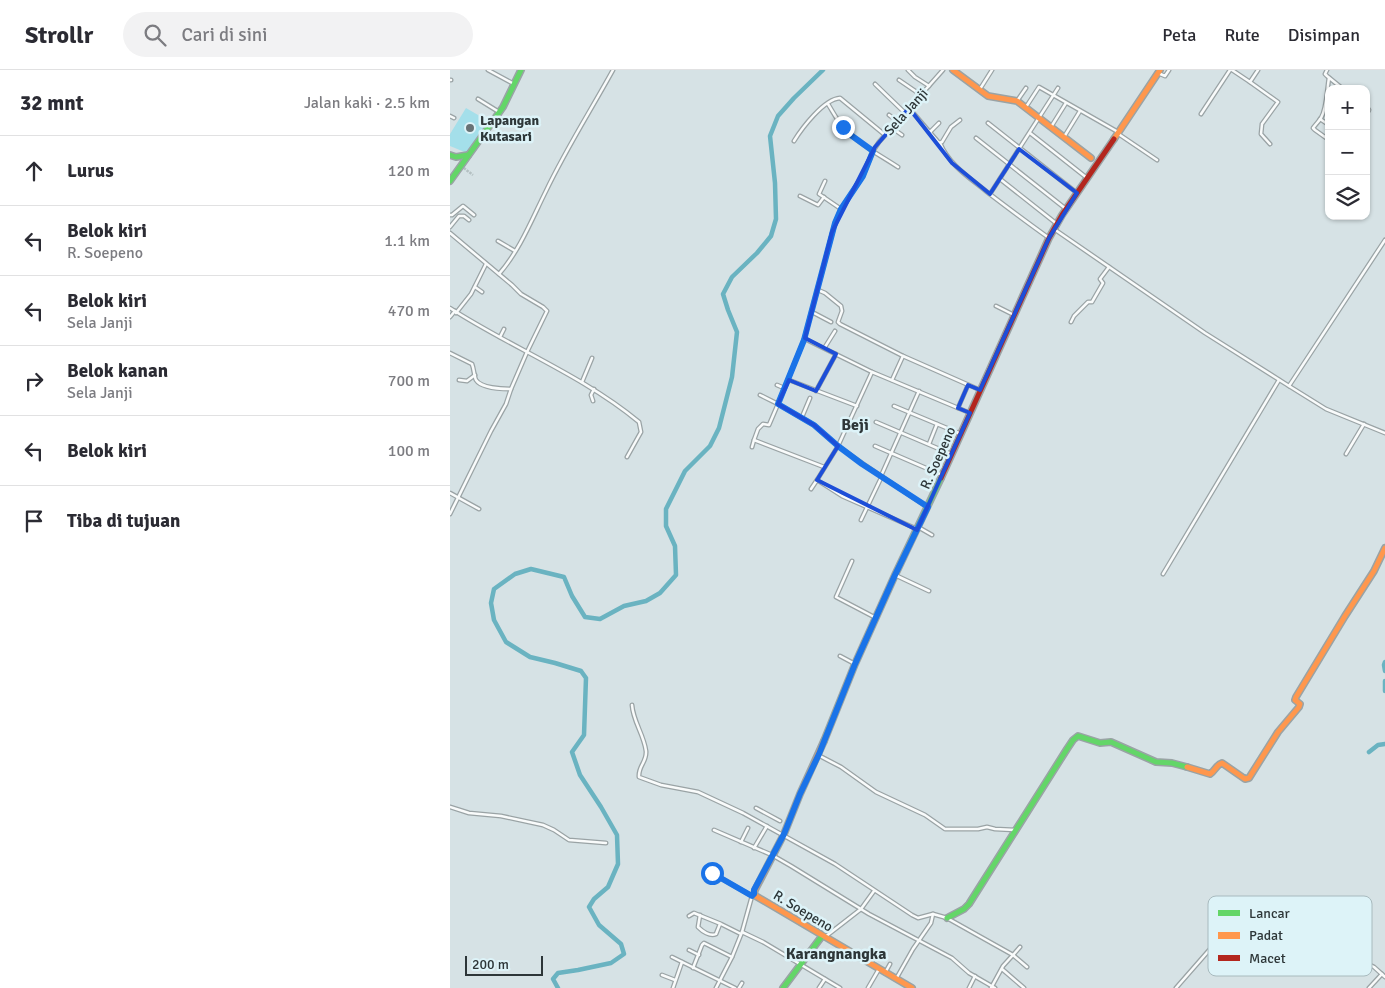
<!DOCTYPE html>
<html lang="id">
<meta charset="utf-8">
<style>
:root{--surface:#fff;--page:#f2f2f3;--text:#2b2b33;--muted:#7c7c81;--line:#e1e1e2}
body{margin:0;font-family:Signika,sans-serif;background:var(--page);color:var(--text)}
.controls{position:absolute;right:15px;top:15px;display:grid;overflow:hidden;border-radius:10px;box-shadow:0 1px 4px #0004}
.controls button{width:45px;height:45px;display:grid;place-items:center;padding:0;border:0;border-bottom:1px solid var(--line);background:var(--surface);color:var(--text);font:25px sans-serif}
.scale{position:absolute;left:15px;bottom:12px;width:78px;box-sizing:border-box;padding-left:5px;border:2px solid #2d3638;border-top:0;font-size:14px;line-height:18px;white-space:nowrap;color:#2d3638;-webkit-text-stroke:4px #ddf3f8;paint-order:stroke}
.stop{position:absolute;width:15px;height:15px;margin:-11px;border:4px solid #1a73e8;border-radius:50%;background:#fff}
.stop.end{background:#1a73e8;border-color:#fff;box-shadow:0 1px 5px #0008}
.list{margin:0;padding:0;list-style:none}
h2{display:flex;justify-content:space-between;align-items:center;height:65px;margin:0;padding:0 20px;font-size:21px}
h2 small{font-size:16px;font-weight:400;color:var(--muted)}
.list li{display:grid;grid-template-columns:32px 1fr auto;gap:15px;align-items:center;box-sizing:border-box;height:70px;padding:0 20px;border-top:1px solid var(--line)}
.list b{display:block;font-size:19px;white-space:nowrap}
.list p{margin:0;font-size:16px;white-space:nowrap;color:var(--muted)}
.list em{font-size:16px;font-style:normal;color:var(--muted)}
.icon{flex:none;width:28px;height:28px;fill:none;stroke:currentColor;stroke-width:2;stroke-linecap:round;stroke-linejoin:round}
.map{position:relative;flex:none;width:935px;height:918px;overflow:hidden}
header{display:flex;align-items:center;gap:30px;box-sizing:border-box;height:70px;padding:0 25px;background:var(--surface);border-bottom:1px solid var(--line)}
header strong{font-size:24px}
nav{display:flex;gap:28px;margin-inline-start:auto;font-size:18px}
.search{width:350px;height:45px;background:var(--page);display:flex;align-items:center;gap:12px;box-sizing:border-box;padding:0 18px;border-radius:28px;color:var(--muted);font-size:19px}
main{display:flex}
aside{flex:1;background:var(--surface)}
.map>svg:first-child{display:block}
.green{fill:#a4dfea}
.lines{fill:none;stroke-linecap:round;stroke-linejoin:round}
.river{stroke:#6ab3c1;stroke-width:4.5}
.street-tunnel{stroke:#b4c0c2;stroke-width:2.5;stroke-dasharray:2.5 1;stroke-linecap:butt}
.street-casing{stroke:#9aa3a5;stroke-width:5}
.fast-casing{stroke:#9aa3a5;stroke-width:8}
.slow-casing{stroke:#9aa3a5;stroke-width:8}
.jam-casing{stroke:#9aa3a5;stroke-width:8}
.street{stroke:#f9fbfb;stroke-width:2.5}
.fast{stroke:#63d668;stroke-width:5}
.slow{stroke:#ff974d;stroke-width:5}
.jam{stroke:#b3261e;stroke-width:5}
.route{stroke:#1a73e8;stroke-width:6}
.marked{fill:none;stroke:#1d4ed8;stroke-width:4;stroke-linejoin:round}
.poi-dot{fill:#687275;stroke:#ddf3f8;stroke-width:2}
.labels{text-anchor:middle;dominant-baseline:central;stroke-width:5;stroke-linejoin:round;paint-order:stroke}
.street-label{font-size:14px;fill:#2d3638;stroke:#ddf3f8}
.poi-label{font-size:14px;font-weight:bold;fill:#2d3638;stroke:#ddf3f8;text-anchor:start}
.quarter-label{font-size:16px;font-weight:bold;fill:#2d3638;stroke:#ddf3f8}
.key{fill:#ddf3f8;stroke:#a8babe;stroke-width:1}
.key-label{font-size:14px;fill:#2d3638}
</style>
<header>
<strong>Strollr</strong>
<div class="search"><svg class="icon" aria-label="search" viewBox="0 0 24 24"><circle cx="10" cy="10" r="6"/><path d="M15 15l6 6"/></svg>Cari di sini</div>
<nav><a>Peta</a><a>Rute</a><a>Disimpan</a></nav>
</header>
<main>
<aside>
<h2>32 mnt<small>Jalan kaki · 2.5 km</small></h2>
<ul class="list">
<li><svg class="icon" aria-label="ahead" viewBox="0 0 24 24"><path d="M12 20V5M6 11l6-6 6 6"/></svg><div><b>Lurus</b></div><em>120 m</em></li>
<li><svg class="icon" aria-label="left" viewBox="0 0 24 24"><path d="M17 20v-9H6M10 6l-5 5 5 5"/></svg><div><b>Belok kiri</b><p>R. Soepeno</p></div><em>1.1 km</em></li>
<li><svg class="icon" aria-label="left" viewBox="0 0 24 24"><path d="M17 20v-9H6M10 6l-5 5 5 5"/></svg><div><b>Belok kiri</b><p>Sela Janji</p></div><em>470 m</em></li>
<li><svg class="icon" aria-label="right" viewBox="0 0 24 24"><path d="M7 20v-9h11M14 6l5 5-5 5"/></svg><div><b>Belok kanan</b><p>Sela Janji</p></div><em>700 m</em></li>
<li><svg class="icon" aria-label="left" viewBox="0 0 24 24"><path d="M17 20v-9H6M10 6l-5 5 5 5"/></svg><div><b>Belok kiri</b></div><em>100 m</em></li>
<li><svg class="icon" aria-label="arrive" viewBox="0 0 24 24"><path d="M6 21V4h12l-3 4 3 4H6"/></svg><div><b>Tiba di tujuan</b></div></li>
</ul>
</aside>
<div class="map">
<svg width="935" height="918" viewBox="0 0 935 918">
<rect width="100%" height="100%" fill="#d6e2e5"/>
<polygon class="green" points="16,38 40,52 17,83 0,76 0,64"/>
<g class="lines">
<g class="river">
<polyline points="935,592 934,595 935,601"/>
<polyline points="935,611 935,621"/>
<polyline points="919,682 928,675 935,674"/>
<polyline points="108,918 103,909 108,903 128,900 161,893 174,884 171,874 149,855 139,837 144,829 158,817 168,794 167,765 151,737 130,705 122,682 134,665 136,608 131,601 105,593 80,587 56,572 44,550 41,533 44,519 65,504 81,499 114,507 122,526 135,547 150,549 174,536 196,531 210,523 226,505 225,476 216,456 216,439 235,401 260,376 269,358 282,307 287,262 278,240 273,224 282,207 307,183 321,166 326,149 325,113 320,66 328,46 344,28 373,0"/>
</g>
<polyline class="street-tunnel" points="11,96 23,105"/>
<defs>
<g id="street">
<polyline points="38,0 64,14"/>
<polyline points="458,0 465,7 479,16"/>
<polyline points="782,0 800,12 808,0"/>
<polyline points="877,0 875,4 877,6 893,19"/>
<polyline points="708,3 715,6 719,0"/>
<path d="M 879,8 C 877,19 877,38 871,48 C 869,51 866,54 863,58 L 865,60 L 879,70"/>
<polyline points="0,10 1,10"/>
<polyline points="449,10 471,25"/>
<polyline points="800,12 828,32 812,54 811,64 820,74"/>
<polyline points="425,14 455,43"/>
<polyline points="530,19 542,0"/>
<polyline points="28,29 49,42"/>
<polyline points="567,31 576,18"/>
<path d="M 378,34 C 383,42 387,50 393,57 C 408,74 430,85 448,97"/>
<polyline points="916,36 919,40 916,45"/>
<polyline points="576,37 589,17 668,62"/>
<polyline points="459,38 489,73 492,72 501,57 510,50"/>
<polyline points="751,44 780,0"/>
<polyline points="439,45 447,51"/>
<polyline points="0,46 4,48"/>
<polyline points="870,49 879,55"/>
<polyline points="538,53 627,123"/>
<polyline points="601,57 616,33"/>
<polyline points="442,58 452,65"/>
<polyline points="480,62 489,53"/>
<polyline points="580,63 637,108"/>
<polyline points="667,63 707,90"/>
<polyline points="614,67 630,41"/>
<polyline points="526,68 616,139"/>
<path d="M 344,71 C 352,58 374,29 390,28 L 435,65"/>
<path d="M 490,73 C 499,95 520,108 537,122 C 558,138 578,153 599,168"/>
<polyline points="550,109 607,154"/>
<polyline points="375,111 369,124 391,139"/>
<polyline points="540,124 608,18"/>
<polyline points="350,126 368,135 374,127"/>
<polyline points="0,145 2,145 13,136 24,145"/>
<polyline points="0,157 9,146 14,146 19,150"/>
<polyline points="604,159 755,263 839,316 876,339 935,363"/>
<polyline points="0,163 62,215 71,224 93,237 97,241 77,282 61,319 56,334 41,361 0,444"/>
<polyline points="48,171 65,181"/>
<path d="M 49,204 C 70,180 82,149 96,121 C 116,79 141,40 163,0"/>
<polyline points="25,217 32,222"/>
<polyline points="368,220 375,223 391,236 392,241 388,252 390,254 453,286 530,320"/>
<polyline points="546,236 564,245"/>
<path d="M 0,238 C 62,278 132,305 189,352 L 191,362 L 177,387"/>
<polyline points="362,242 381,252"/>
<polyline points="6,243 21,224 36,194"/>
<polyline points="0,247 5,241"/>
<polyline points="621,252 624,246 638,232 642,232 653,213 650,209 659,197"/>
<polyline points="50,267 54,259"/>
<polyline points="355,269 422,302 520,343"/>
<polyline points="375,277 385,261"/>
<path d="M 0,283 L 22,294 C 24,299 24,306 26,310 C 31,318 52,319 61,319"/>
<polyline points="422,302 388,376 367,410 392,426 467,459"/>
<polyline points="9,310 17,311 25,305"/>
<polyline points="339,310 407,336"/>
<polyline points="442,310 453,286"/>
<polyline points="132,312 142,288"/>
<polyline points="327,315 334,318"/>
<polyline points="839,316 935,170"/>
<polyline points="366,321 386,284"/>
<polyline points="310,325 328,334 319,355 313,354 308,359 304,370 374,397"/>
<polyline points="143,331 141,325 144,319"/>
<polyline points="444,336 511,364"/>
<polyline points="508,338 518,315"/>
<polyline points="352,347 360,328"/>
<polyline points="426,352 501,384"/>
<polyline points="479,374 487,354"/>
<polyline points="425,376 492,405"/>
<polyline points="302,377 304,370"/>
<polyline points="896,384 914,354"/>
<polyline points="431,406 469,321"/>
<polyline points="361,419 367,410"/>
<polyline points="0,423 29,439"/>
<polyline points="477,437 412,393 388,376 364,355 328,334 354,270 385,153 391,139 413,106 423,81 429,72 493,0"/>
<polyline points="411,450 432,406"/>
<polyline points="468,457 482,465"/>
<polyline points="402,491 386,527 426,548"/>
<polyline points="713,504 829,310"/>
<polyline points="445,505 479,521"/>
<polyline points="390,586 405,594"/>
<path d="M 182,635 C 183,651 194,665 196,681 C 197,692 188,696 189,707 L 211,715 L 248,722 L 293,743 L 385,794 L 462,845 L 468,848 L 483,844 L 497,848 L 563,885 L 577,897"/>
<polyline points="368,685 391,697 426,722 475,745 495,759 528,759 537,757 545,759 565,760"/>
<polyline points="0,737 19,743 51,746 93,755 104,760 119,770 156,773"/>
<polyline points="306,738 330,751"/>
<polyline points="264,760 322,785 341,796 419,844 502,888 519,903 545,918"/>
<polyline points="291,772 298,758"/>
<polyline points="304,778 317,756"/>
<polyline points="262,803 302,826"/>
<path d="M 250,845 L 248,857 C 252,861 260,867 266,864 L 270,854"/>
<polyline points="239,846 244,843 271,854 291,864"/>
<polyline points="292,862 313,872 390,918"/>
<polyline points="375,867 411,839 424,821"/>
<polyline points="239,880 249,885"/>
<polyline points="222,887 285,918"/>
<polyline points="243,898 252,875 254,873 282,887"/>
<polyline points="552,899 574,918"/>
<polyline points="435,903 440,894"/>
<polyline points="212,905 225,910"/>
<polyline points="446,909 463,879 481,853 483,844"/>
<polyline points="223,918 232,892"/>
<polyline points="266,918 282,887 292,862 302,826"/>
<polyline points="289,918 292,913"/>
<polyline points="369,918 375,909"/>
<polyline points="418,918 429,899"/>
<polyline points="519,918 525,906"/>
<polyline points="541,918 553,896 563,885 570,877"/>
<polyline points="726,918 782,854 787,852 814,866 870,883 918,894 924,897 935,907"/>
<polyline points="919,918 932,904"/>
</g>
<g id="fast">
<polyline points="0,85 6,87 18,85"/>
<polyline points="0,111 53,37 71,0"/>
<polyline points="374,671 405,594 445,505 491,408"/>
<polyline points="497,848 514,839 519,834 617,679 623,670 628,666 650,673 661,672 706,692 722,693 737,697"/>
<polyline points="333,918 372,866"/>
</g>
<g id="slow">
<polyline points="503,0 538,26 567,31 641,88"/>
<polyline points="664,69 710,0"/>
<polyline points="374,671 350,724 334,764 305,820 304,825 462,918"/>
<path d="M 737,697 L 760,704 C 765,701 766,695 772,693 L 795,709 L 799,708 L 828,662 L 849,637 L 850,634 L 845,630 L 846,627 L 895,546 L 924,501 L 935,478"/>
</g>
<polyline id="jam" points="491,408 599,168 612,145 664,69"/>
</defs>
<use href="#street" class="street-casing"/>
<use href="#fast" class="fast-casing"/>
<use href="#slow" class="slow-casing"/>
<use href="#jam" class="jam-casing"/>
<use href="#street" class="street"/>
<use href="#fast" class="fast"/>
<use href="#slow" class="slow"/>
<use href="#jam" class="jam"/>
</g>
<g class="lines">
<polyline class="route" points="262,803 302,826 304,824 304,820 334,764 350,724 369,684 405,594 445,505 478,437 412,394 388,376 364,355 328,334 354,270 385,153 391,139 413,106 423,81 398,63 393,57"/>
</g>
<path class="marked" d="M 459,38 L 502,93 L 540,124 L 569,79 L 627,123 L 599,168 L 530,320 L 518,315 L 508,338 L 520,343 L 467,460 L 367,410 L 388,376 L 364,355 L 328,334 L 339,310 L 366,321 L 386,284 L 355,268 L 382,162 L 425,77 Z"/>
<circle class="poi-dot" cx="20" cy="58" r="5"/>
<g class="labels">
<g class="street-label">
<text transform="translate(456 42) rotate(-48)">Sela Janji</text>
<text transform="translate(488 388) rotate(-66)">R. Soepeno</text>
<text transform="translate(353 841) rotate(31)">R. Soepeno</text>
</g>
<g class="poi-label">
<text x="30" y="50">Lapangan<tspan x="30" dy="16">Kutasari</tspan></text>
</g>
<g class="quarter-label">
<text x="405" y="355">Beji</text>
<text x="386" y="884">Karangnangka</text>
</g>
</g>
<rect x="758" y="826" width="164" height="80" rx="8" class="key"/>
<rect x="768" y="840" width="22" height="6" fill="#63d668"/>
<rect x="768" y="862" width="22" height="7" fill="#ff974d"/>
<rect x="768" y="885" width="22" height="6" fill="#b3261e"/>
<g class="key-label">
<text x="799" y="848">Lancar</text>
<text x="799" y="870">Padat</text>
<text x="799" y="893">Macet</text>
</g>
</svg>
<div class="controls">
<button>+</button>
<button>−</button>
<button><svg class="icon" aria-label="layers" viewBox="0 0 24 24"><path d="M12 4l9 5-9 5-9-5zM3 14l9 5 9-5"/></svg></button>
</div>
<div class="scale">200 m</div>
<div class="stop" style="left:262px;top:803px"></div>
<div class="stop end" style="left:393px;top:57px"></div>
</div>
</main>
